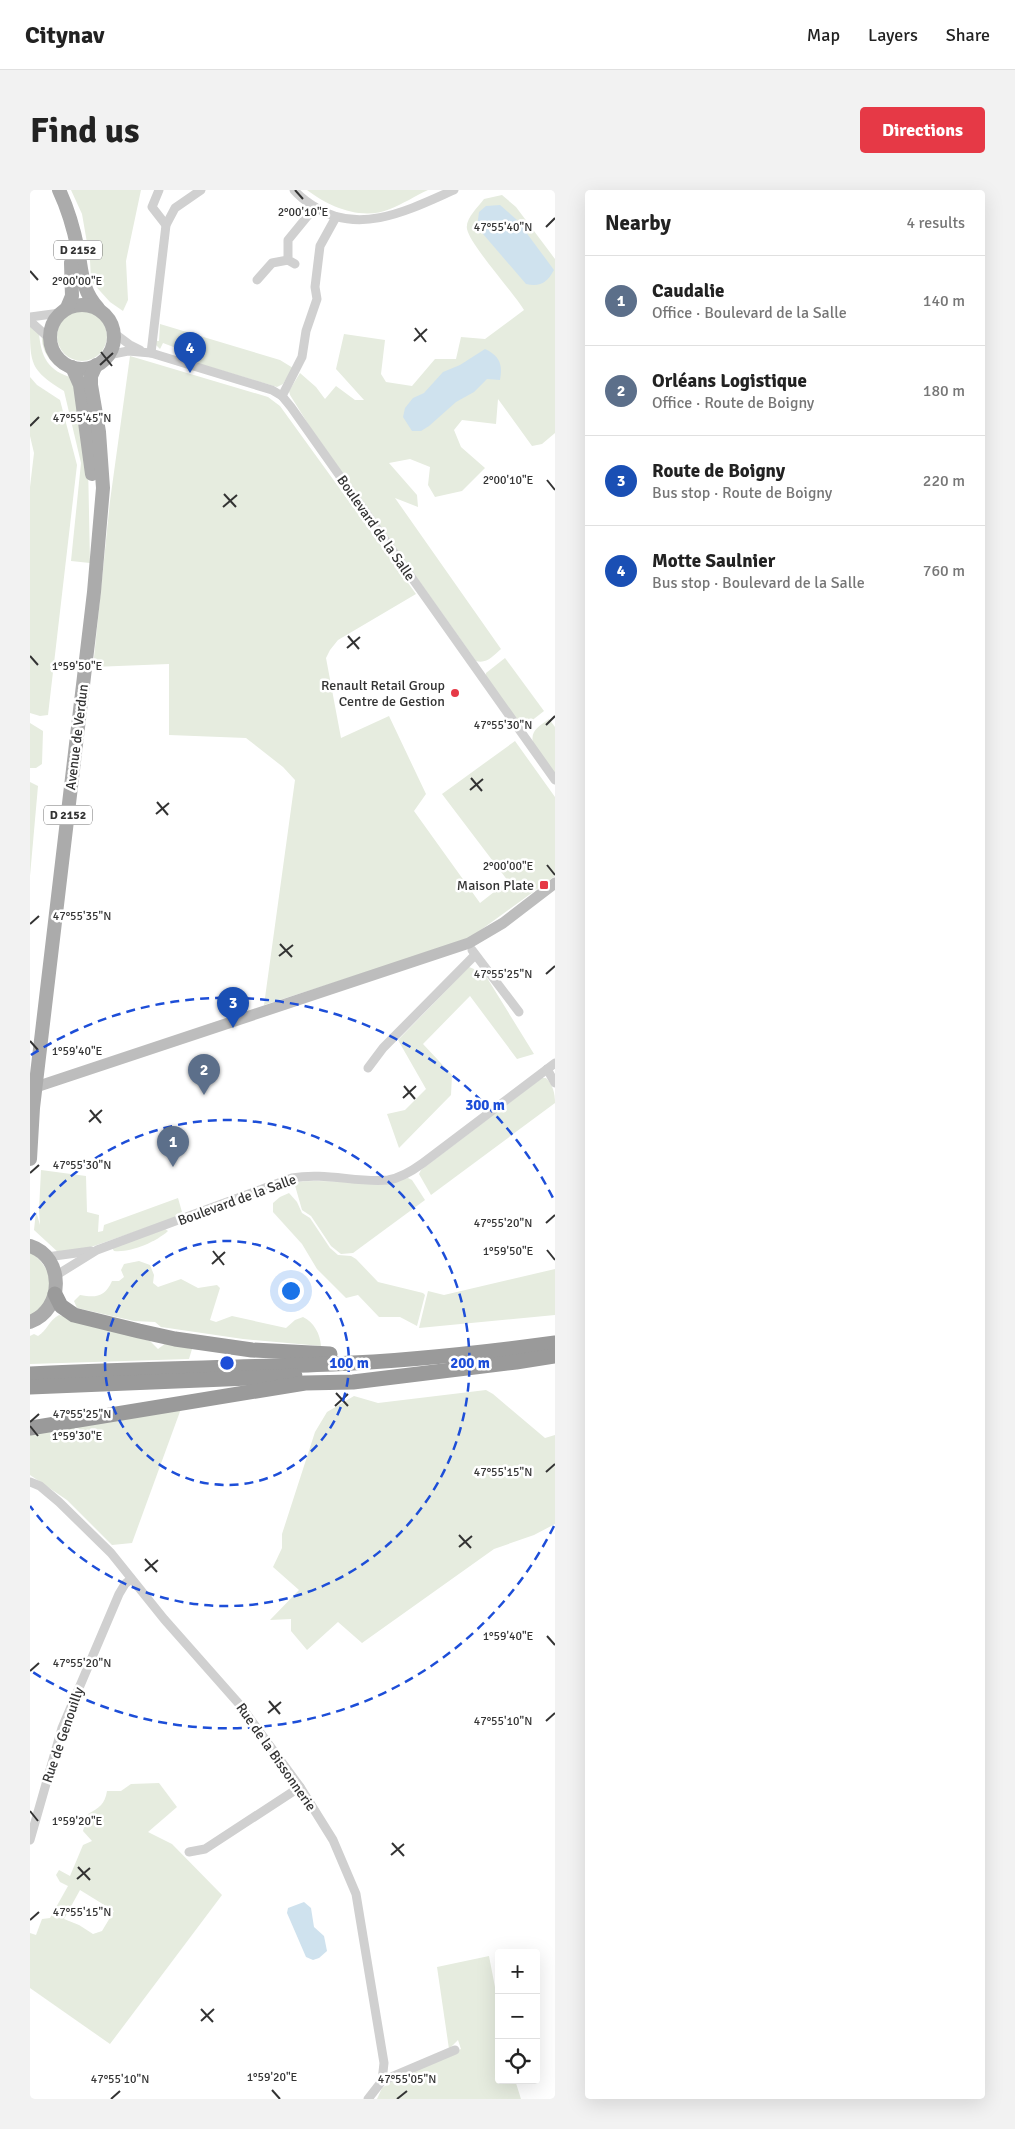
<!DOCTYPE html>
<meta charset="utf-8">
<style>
:root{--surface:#fff;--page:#f2f2f2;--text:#222;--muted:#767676;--line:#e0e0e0;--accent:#e63946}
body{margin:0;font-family:Signika,sans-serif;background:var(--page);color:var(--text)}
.controls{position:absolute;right:15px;bottom:15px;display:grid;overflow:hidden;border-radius:5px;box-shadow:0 5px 20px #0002}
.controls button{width:45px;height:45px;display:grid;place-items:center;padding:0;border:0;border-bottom:1px solid var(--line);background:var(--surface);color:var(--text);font:25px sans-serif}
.you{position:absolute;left:260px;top:1100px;width:18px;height:18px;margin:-12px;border:4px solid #fff;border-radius:50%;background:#1a73e8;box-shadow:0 0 0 8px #1a73e833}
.badge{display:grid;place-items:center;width:32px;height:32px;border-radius:50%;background:var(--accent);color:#fff;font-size:16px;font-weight:700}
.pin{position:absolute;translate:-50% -41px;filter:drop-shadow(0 1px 2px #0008)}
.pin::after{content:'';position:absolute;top:26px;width:18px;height:15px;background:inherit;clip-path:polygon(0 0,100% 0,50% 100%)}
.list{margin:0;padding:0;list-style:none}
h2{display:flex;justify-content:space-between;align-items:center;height:65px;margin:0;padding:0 20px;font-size:21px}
h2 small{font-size:16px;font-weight:400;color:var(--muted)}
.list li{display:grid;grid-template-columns:32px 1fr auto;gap:15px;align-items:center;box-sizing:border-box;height:90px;padding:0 20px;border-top:1px solid var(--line)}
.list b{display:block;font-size:19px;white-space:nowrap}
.list p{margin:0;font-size:16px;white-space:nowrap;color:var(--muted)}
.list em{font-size:16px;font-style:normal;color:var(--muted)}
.icon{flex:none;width:28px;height:28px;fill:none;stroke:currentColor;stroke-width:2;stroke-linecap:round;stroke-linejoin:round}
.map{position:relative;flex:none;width:525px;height:1909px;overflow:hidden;border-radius:5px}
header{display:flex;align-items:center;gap:30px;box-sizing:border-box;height:70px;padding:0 25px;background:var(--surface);border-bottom:1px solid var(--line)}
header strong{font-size:24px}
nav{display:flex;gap:28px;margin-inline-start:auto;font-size:18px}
.intro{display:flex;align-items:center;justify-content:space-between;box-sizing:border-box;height:120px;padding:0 30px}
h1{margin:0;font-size:35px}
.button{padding:12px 22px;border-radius:5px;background:var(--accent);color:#fff;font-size:18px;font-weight:700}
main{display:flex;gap:30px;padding:0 30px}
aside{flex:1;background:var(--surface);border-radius:5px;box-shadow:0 5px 20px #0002}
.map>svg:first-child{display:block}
.green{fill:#e6ecdf;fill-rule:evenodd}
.water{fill:#cfe2ee}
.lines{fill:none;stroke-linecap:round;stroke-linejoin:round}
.street{stroke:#d0d0d0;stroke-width:9}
.secondary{stroke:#bdbdbd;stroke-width:11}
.primary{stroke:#ababab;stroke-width:14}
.highway{stroke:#9a9a9a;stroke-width:15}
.ticks{fill:none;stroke:#333;stroke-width:2}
.ring{fill:none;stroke:#1d4ed8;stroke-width:2.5;stroke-dasharray:9 6}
.poi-dot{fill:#e63946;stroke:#fff;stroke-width:2}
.labels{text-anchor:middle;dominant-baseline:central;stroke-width:5;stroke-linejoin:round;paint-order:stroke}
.shield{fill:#fff;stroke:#707070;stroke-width:1}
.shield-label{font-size:12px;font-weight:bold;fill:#333}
.street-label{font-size:14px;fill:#333;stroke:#fff}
.poi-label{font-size:14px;fill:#333;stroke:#fff;text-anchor:end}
.ticks-label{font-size:12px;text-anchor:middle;fill:#333;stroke:#fff;stroke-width:5;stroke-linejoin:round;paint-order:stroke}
.centre{fill:#1d4ed8;stroke:#fff;stroke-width:2.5}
.ring-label{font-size:15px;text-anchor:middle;font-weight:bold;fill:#1d4ed8;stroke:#fff;stroke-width:5;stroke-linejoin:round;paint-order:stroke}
</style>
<header>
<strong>Citynav</strong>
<nav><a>Map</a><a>Layers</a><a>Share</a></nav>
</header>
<div class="intro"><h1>Find us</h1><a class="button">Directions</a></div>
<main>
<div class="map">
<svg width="525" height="1909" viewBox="0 0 525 1909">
<rect width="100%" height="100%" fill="#fff"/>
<g class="green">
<polygon points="41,0 111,0 96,71 98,110 93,121 80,112 61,91 60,70 52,24"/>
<path d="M 277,0 L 398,0 C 385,6 373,14 360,19 C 332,31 299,17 277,0 Z"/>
<path d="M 472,5 L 486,17 L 525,69 L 525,243 L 512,254 L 502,256 L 468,209 L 466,234 L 432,230 L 424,240 L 431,257 L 455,278 L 432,301 L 405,307 L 398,295 L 400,277 L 380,269 L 359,273 L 387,305 L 388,317 L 365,308 L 471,459 C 463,466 457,474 446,471 L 280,237 L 260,205 L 259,201 L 270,183 L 286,197 L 295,209 L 306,196 L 325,210 L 334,210 L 306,179 L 314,144 L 355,150 L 351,184 L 356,192 L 382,196 L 405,169 L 426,169 L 431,147 L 455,149 L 494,120 C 484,103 440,55 437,39 C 435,29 448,17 454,9 Z"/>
<circle cx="52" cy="146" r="25"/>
<path d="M 0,134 L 9,143 C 11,167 18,181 43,188 L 58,272 L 60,373 L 41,371 L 51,273 L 34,201 C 0,180 0,174 0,134 Z"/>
<polygon points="130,134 250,170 263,178 253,194 247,197 150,168 154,161 133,153 130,159 126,155 126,151 129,151"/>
<path d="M 12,143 L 24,167 L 41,184 C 24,178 10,163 12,143 Z"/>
<polygon points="100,166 238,207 250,216 386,404 308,450 300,460 296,468 311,548 359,526 396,604 384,621 450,713 478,691 412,604 485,551 525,607 525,686 437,750 234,815 265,590 253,577 216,548 139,545 139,474 63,477 80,311"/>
<polygon points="0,187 7,195 30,210 47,275 18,525 10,526 0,523 0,297 4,263 0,246"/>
<polygon points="475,468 514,521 500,532 491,533 486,529 456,487 456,483"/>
<path d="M 519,529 L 525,537 L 525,584 L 503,553 C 500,540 510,536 519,529 Z"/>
<polygon points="0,533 13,541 12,574 6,578 0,578"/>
<polygon points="0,592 8,596 0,686"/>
<polygon points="439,777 454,783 504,864 487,869 440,806 393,854 422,885 421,905 369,958 357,924 375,920 396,899 368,850"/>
<path d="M 512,888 L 516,888 C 523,894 525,904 525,913 L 401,1005 L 389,984 L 391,980 Z"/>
<polygon points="11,980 56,986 57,1022 69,1025 68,1042 73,1041 74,1035 148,1008 152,1022 147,1027 61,1057 29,1063 4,1040 6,1021 10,1035 9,1020"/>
<path d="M 378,988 L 382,990 L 395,1010 L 323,1063 L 311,1064 L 301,1056 L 281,1026 L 272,1020 L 264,992 C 302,988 341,998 378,988 Z"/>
<polygon points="259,1003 267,1012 272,1023 280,1028 300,1058 308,1065 321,1066 326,1069 348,1092 393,1103 395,1105 387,1136 370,1127 349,1127 328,1105 316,1108 287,1079 272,1054 243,1022 243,1013 250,1007"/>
<path d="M 135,1039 L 138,1041 C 126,1052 100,1063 84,1061 L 82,1058 Z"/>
<path d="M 0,1061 C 17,1075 27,1091 15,1113 C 12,1118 4,1123 0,1127 Z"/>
<path d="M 109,1071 L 120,1075 L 124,1085 L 123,1093 L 128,1097 L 151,1089 L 168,1098 L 187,1095 L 190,1098 L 180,1130 L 186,1132 L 202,1126 L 256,1138 L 265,1130 L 273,1127 C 284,1132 290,1144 291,1156 L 213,1149 L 131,1137 L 125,1132 L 104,1131 L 47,1118 L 44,1111 L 50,1105 C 66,1108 75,1107 82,1091 L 89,1091 L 94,1087 L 91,1080 L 94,1074 Z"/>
<polygon points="525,1079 525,1125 389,1138 398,1101 414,1105"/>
<path d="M 29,1125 L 120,1151 L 128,1159 L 136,1153 L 162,1159 L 159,1169 L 0,1174 L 0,1146 L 4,1144 L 8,1146 C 17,1141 19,1130 29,1125 Z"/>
<polygon points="456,1200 463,1204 515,1248 525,1245 525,1334 504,1345 464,1359 332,1453 308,1432 277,1460 261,1441 261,1429 240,1430 269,1400 243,1377 252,1358 252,1344 285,1242 297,1222 324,1206 348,1213"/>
<polygon points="152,1216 102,1353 82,1355 37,1310 0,1285 0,1244"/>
<path d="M 129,1593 L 147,1617 L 118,1642 L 142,1654 L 192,1705 L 80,1854 L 0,1798 L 0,1743 L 6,1745 L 12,1729 L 20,1728 L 38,1696 L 30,1692 L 26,1685 L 29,1680 L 40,1686 L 53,1655 L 62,1651 L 53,1641 L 58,1624 C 69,1618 75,1614 77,1601 L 91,1601 L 101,1594 ZM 50,1700 L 84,1721 L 72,1741 L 63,1744 L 49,1735 L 34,1729 Z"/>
<polygon points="459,1766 469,1818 469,1890 485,1890 491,1909 347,1909 352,1898 367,1888 431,1859 428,1850 419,1859 407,1777"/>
</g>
<g class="water">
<path d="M 470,15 L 487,30 L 524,80 C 517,93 510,97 496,94 L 447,37 L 449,22 L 456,16 Z"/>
<path d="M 455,159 C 470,166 473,175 470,190 L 457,189 L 444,202 L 426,212 L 399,236 L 391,241 L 382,241 L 373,227 L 375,218 L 383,208 L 394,203 L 413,182 L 430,175 Z"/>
<polygon points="274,1712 281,1718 284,1737 294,1746 297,1761 289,1768 283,1770 276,1767 257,1723 258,1718"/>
</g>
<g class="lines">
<g class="street">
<polyline points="129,0 122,17 136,35"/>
<path d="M 264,0 C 270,7 277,12 285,17 C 330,46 381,19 424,0"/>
<polyline points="265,74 258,70 258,50 285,17"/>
<polyline points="227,90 242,73 258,70"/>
<polyline points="0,127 30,123"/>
<polyline points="0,131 20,149"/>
<polyline points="84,143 100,155 110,160"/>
<polyline points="121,163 136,35 145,18 171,0"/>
<polyline points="78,165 98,161 121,163 242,200 252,206 261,217 525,590"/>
<polyline points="252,206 272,167 276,141 287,109 285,97 290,56 306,27"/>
<polyline points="442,760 489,822"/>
<polyline points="338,878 353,858 445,765"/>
<polyline points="517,879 525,893"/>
<polyline points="17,1067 61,1061"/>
<path d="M 25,1086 L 67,1060 L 262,988 C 295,982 327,993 358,990 C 371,988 382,981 393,973 L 525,873"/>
<polyline points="0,1292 10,1296 29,1312 81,1363 134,1429 210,1515 270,1597 303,1650 326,1704 354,1873 352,1891 338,1909"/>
<polyline points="0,1650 32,1538 89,1404 95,1394 101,1389"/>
<polyline points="159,1662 175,1659 270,1597"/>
<polyline points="352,1891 425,1860"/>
</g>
<polyline class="secondary" points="6,897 439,753 473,733 525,693"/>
<g class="primary">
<path d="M 29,0 C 38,19 44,40 48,60 C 52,83 52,101 68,118"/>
<circle cx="52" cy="147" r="32"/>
<polyline points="37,118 42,106 41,73"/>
<polyline points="42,177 50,195 62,284"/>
<polyline points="0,969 3,918 64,402 73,298 69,242 61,195 61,186 66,175"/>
<path d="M 0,1056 C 35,1067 34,1120 0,1132"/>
</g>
<g class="highway">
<polyline points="25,1104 31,1116 44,1125 109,1141 145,1149 222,1160 300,1164"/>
<path d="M 0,1184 C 101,1179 202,1178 303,1174 C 377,1171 451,1163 525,1153"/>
<polyline points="0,1197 265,1186"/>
<polyline points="0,1238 275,1193 323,1192 486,1172 525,1166"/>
</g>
</g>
<path class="ticks" d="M 265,0 L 273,9M 516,37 L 525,28M 0,81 L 8,90M 385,138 L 396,152M 384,151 L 397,139M 71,162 L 82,176M 70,175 L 83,163M 0,236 L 9,227M 517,290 L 525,300M 194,304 L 206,317M 193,317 L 207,305M 318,446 L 329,459M 317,458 L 330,447M 0,466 L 8,475M 516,535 L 525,526M 441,588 L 452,601M 440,600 L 453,589M 127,612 L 138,625M 126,624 L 139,613M 517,675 L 525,685M 0,734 L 9,726M 250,754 L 262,767M 249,766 L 263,755M 516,784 L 525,776M 0,851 L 8,860M 374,896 L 385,909M 373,908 L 386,896M 60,920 L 71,933M 59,932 L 72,920M 0,983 L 9,975M 516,1033 L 525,1025M 517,1060 L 525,1070M 183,1061 L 194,1075M 182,1074 L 195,1062M 306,1203 L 318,1216M 305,1216 L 318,1204M 0,1232 L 9,1224M 0,1236 L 8,1246M 516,1282 L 525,1274M 429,1345 L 441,1358M 429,1357 L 442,1346M 115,1369 L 127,1382M 115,1381 L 128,1370M 517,1446 L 525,1455M 0,1481 L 9,1473M 239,1511 L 250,1524M 238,1523 L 251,1512M 516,1531 L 525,1523M 0,1621 L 8,1631M 362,1653 L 374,1666M 361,1665 L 374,1654M 48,1677 L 60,1690M 47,1689 L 60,1678M 0,1730 L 9,1722M 171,1819 L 183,1832M 171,1831 L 184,1819M 242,1900 L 250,1909M 81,1909 L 90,1901M 367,1909 L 377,1901"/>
<g class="ring">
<circle cx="197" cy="1173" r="122"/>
<path d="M0 1030A243 243 0 1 1 0 1316"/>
<path d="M524 1336A365 365 0 0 1 1 1481M1 865A365 365 0 0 1 524 1010"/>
</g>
<g class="poi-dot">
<circle cx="425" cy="503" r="5"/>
<rect x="509" y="690" width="10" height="10" rx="2.5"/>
</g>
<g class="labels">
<g class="shield">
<rect x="24" y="50.5" width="48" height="19" rx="4"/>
<rect x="14" y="615.5" width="48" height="19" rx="4"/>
</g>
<g class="shield-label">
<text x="48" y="60">D 2152</text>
<text x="38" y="625">D 2152</text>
</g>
<g class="street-label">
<text transform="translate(346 338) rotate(55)">Boulevard de la Salle</text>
<text transform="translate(47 547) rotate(-83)">Avenue de Verdun</text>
<text transform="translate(207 1010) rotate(-20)">Boulevard de la Salle</text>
<text transform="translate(33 1545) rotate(-71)">Rue de Genouilly</text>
<text transform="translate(246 1567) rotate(55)">Rue de la Bissonnerie</text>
</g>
<g class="poi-label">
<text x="415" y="495">Renault Retail Group<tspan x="415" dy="16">Centre de Gestion</tspan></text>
<text x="504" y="695">Maison Plate</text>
</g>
</g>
<g class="ticks-label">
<text x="273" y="26">2°00'10"E</text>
<text x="473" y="41">47°55'40"N</text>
<text x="47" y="95">2°00'00"E</text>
<text x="52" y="232">47°55'45"N</text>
<text x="478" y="294">2°00'10"E</text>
<text x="47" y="480">1°59'50"E</text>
<text x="473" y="539">47°55'30"N</text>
<text x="478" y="680">2°00'00"E</text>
<text x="52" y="730">47°55'35"N</text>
<text x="473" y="788">47°55'25"N</text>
<text x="47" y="865">1°59'40"E</text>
<text x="52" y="979">47°55'30"N</text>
<text x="473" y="1037">47°55'20"N</text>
<text x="478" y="1065">1°59'50"E</text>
<text x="52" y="1228">47°55'25"N</text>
<text x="47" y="1250">1°59'30"E</text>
<text x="473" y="1286">47°55'15"N</text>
<text x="478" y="1450">1°59'40"E</text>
<text x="52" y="1477">47°55'20"N</text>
<text x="473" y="1535">47°55'10"N</text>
<text x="47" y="1635">1°59'20"E</text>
<text x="52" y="1726">47°55'15"N</text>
<text x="242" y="1891">1°59'20"E</text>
<text x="90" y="1893">47°55'10"N</text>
<text x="377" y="1893">47°55'05"N</text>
</g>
<circle cx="197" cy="1173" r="8" class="centre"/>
<g class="ring-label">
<text x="455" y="920">300 m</text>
<text x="319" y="1178">100 m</text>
<text x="440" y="1178">200 m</text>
</g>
</svg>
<div class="controls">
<button>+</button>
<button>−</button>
<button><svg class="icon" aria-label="locate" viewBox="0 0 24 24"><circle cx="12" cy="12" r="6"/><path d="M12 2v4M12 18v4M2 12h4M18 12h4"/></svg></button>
</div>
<div class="you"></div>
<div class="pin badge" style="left:143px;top:977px;background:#5c6f8a">1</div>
<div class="pin badge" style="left:174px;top:905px;background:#5c6f8a">2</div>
<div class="pin badge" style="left:203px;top:838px;background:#1a4fb4">3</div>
<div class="pin badge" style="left:160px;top:183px;background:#1a4fb4">4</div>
</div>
<aside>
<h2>Nearby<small>4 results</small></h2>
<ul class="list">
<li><span class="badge" style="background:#5c6f8a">1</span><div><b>Caudalie</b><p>Office · Boulevard de la Salle</p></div><em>140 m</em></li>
<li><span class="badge" style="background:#5c6f8a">2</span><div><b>Orléans Logistique</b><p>Office · Route de Boigny</p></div><em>180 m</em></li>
<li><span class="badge" style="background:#1a4fb4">3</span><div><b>Route de Boigny</b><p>Bus stop · Route de Boigny</p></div><em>220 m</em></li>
<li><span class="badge" style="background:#1a4fb4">4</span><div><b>Motte Saulnier</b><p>Bus stop · Boulevard de la Salle</p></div><em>760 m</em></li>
</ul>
</aside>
</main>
